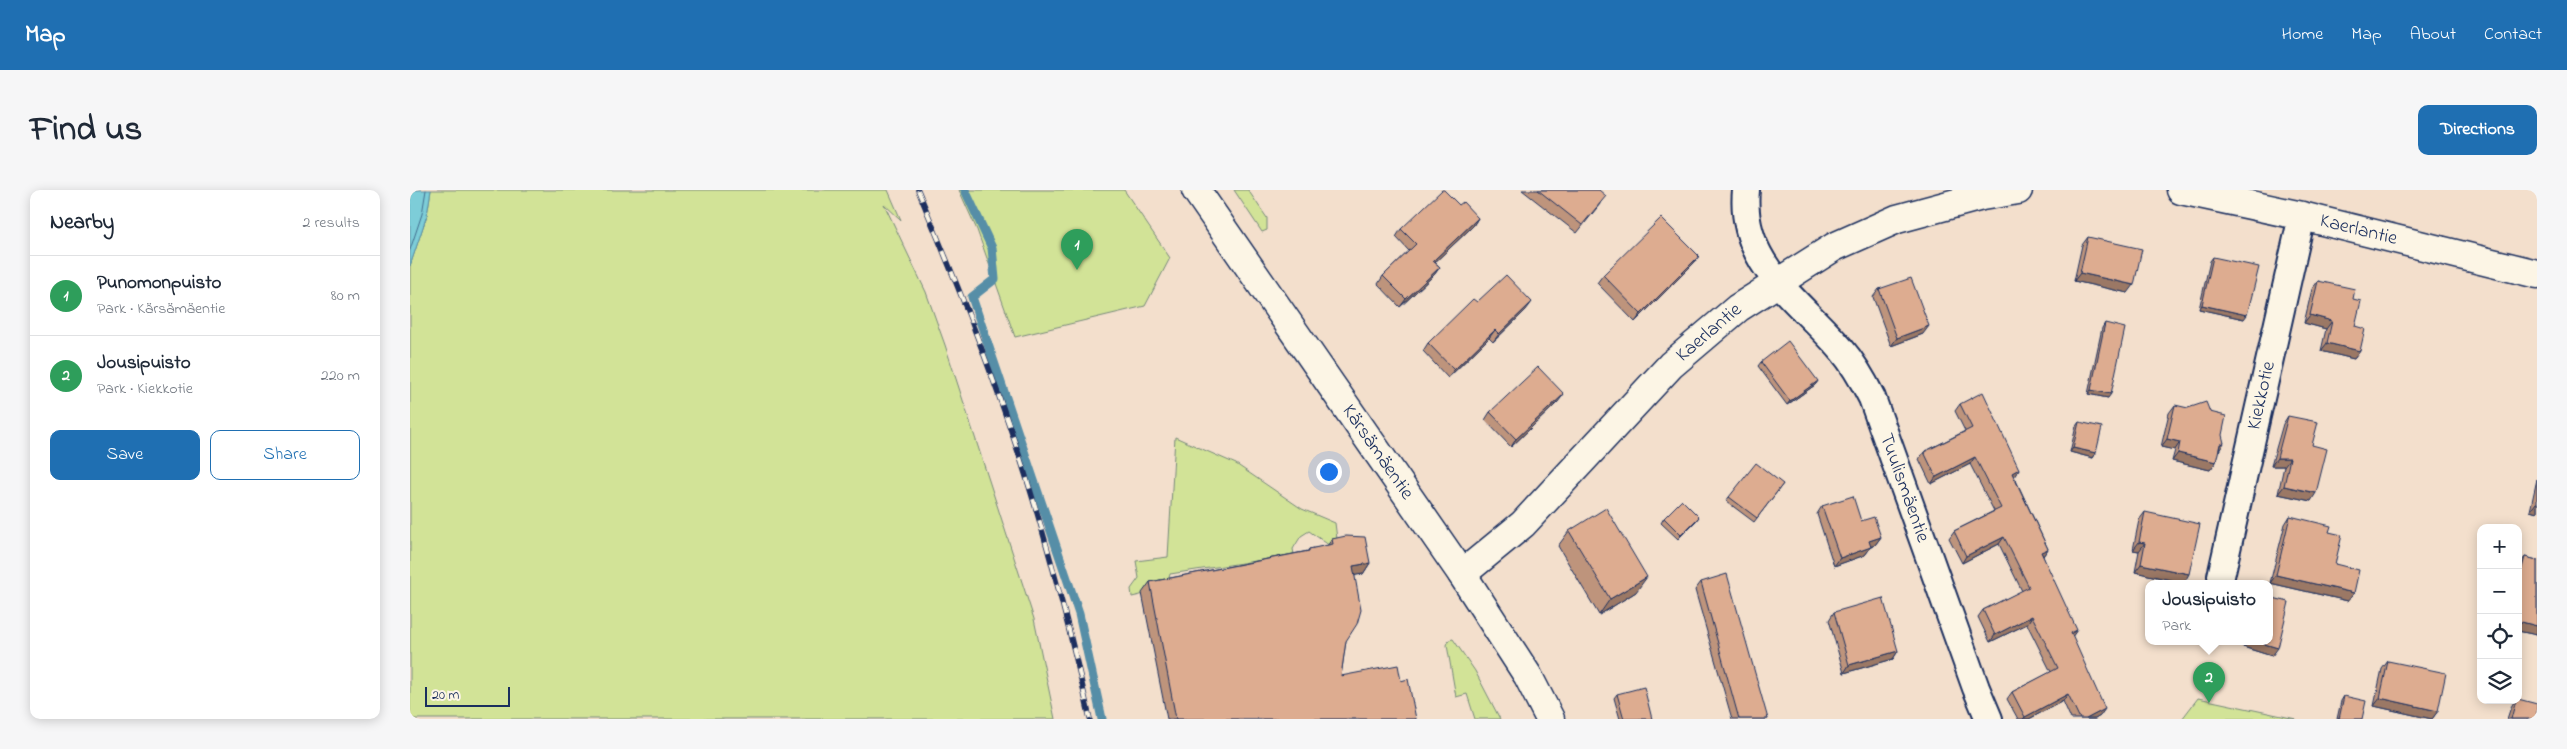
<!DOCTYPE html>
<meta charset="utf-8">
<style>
:root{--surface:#fff;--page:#f6f6f7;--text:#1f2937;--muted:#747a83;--line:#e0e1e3;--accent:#1f6fb2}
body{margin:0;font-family:"Indie Flower",sans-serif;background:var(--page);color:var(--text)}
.controls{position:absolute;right:15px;bottom:15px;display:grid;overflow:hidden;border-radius:10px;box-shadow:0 2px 12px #0003}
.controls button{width:45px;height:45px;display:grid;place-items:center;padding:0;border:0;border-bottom:1px solid var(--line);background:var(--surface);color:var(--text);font:25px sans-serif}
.scale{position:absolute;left:15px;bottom:12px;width:85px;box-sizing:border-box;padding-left:5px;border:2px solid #1b2f5e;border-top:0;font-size:14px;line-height:18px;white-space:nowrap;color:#1b2f5e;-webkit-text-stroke:4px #fcf5e5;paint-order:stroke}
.you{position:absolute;left:918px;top:281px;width:18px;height:18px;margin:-12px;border:4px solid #fff;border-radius:50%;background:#1a73e8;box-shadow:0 0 0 8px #1a73e833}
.badge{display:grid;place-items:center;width:32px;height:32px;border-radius:50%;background:var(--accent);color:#fff;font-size:16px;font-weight:700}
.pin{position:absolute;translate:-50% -41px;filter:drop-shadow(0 1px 2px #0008)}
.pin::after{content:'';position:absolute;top:26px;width:18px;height:15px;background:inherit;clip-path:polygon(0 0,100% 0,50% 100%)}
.popup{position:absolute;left:1735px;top:390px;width:128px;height:65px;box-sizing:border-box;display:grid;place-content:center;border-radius:10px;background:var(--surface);filter:drop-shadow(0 1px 4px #0005);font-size:16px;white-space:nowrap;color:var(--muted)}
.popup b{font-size:19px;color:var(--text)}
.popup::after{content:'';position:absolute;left:50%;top:100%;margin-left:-10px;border:10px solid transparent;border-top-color:var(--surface)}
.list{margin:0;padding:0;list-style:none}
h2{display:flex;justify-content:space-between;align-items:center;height:65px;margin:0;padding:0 20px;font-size:21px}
h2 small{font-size:16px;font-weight:400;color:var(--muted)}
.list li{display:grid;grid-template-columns:32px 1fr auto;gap:15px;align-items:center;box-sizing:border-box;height:80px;padding:0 20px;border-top:1px solid var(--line)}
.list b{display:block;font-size:19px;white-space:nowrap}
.list p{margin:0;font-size:16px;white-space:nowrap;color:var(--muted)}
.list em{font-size:16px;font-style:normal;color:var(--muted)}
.actions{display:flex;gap:10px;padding:15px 20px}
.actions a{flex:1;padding:11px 0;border:1px solid var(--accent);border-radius:10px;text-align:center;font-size:18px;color:var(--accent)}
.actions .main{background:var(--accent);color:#fff}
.icon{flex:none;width:28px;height:28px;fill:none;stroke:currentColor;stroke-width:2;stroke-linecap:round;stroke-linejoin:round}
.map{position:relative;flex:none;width:2127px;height:529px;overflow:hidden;border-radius:10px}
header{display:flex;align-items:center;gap:30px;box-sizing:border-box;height:70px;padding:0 25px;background:var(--accent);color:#fff}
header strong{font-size:24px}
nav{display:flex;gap:28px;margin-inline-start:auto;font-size:18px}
.intro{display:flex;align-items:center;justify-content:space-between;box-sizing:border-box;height:120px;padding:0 30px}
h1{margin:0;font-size:35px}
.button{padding:12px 22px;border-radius:10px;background:var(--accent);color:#fff;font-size:18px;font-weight:700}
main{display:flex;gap:30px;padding:0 30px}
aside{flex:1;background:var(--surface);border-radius:10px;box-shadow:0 2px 12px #0003}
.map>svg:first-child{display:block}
.green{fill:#d2e397;stroke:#76897a}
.water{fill:#7dcdd8;stroke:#568ea7}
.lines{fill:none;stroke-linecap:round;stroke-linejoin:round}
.shore{stroke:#426e8f;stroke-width:1}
.stream{stroke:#568ea7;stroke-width:9}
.minor-casing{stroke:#1b2f5e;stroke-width:30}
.tertiary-casing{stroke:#1b2f5e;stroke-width:31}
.minor{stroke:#fcf5e5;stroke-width:26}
.tertiary{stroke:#fcf5e5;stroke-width:28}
.rail-casing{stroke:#1b2f5e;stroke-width:5.5}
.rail{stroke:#fcf5e5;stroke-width:4;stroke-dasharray:11;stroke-linecap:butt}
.wall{fill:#be947c;stroke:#1b2f5e}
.shaded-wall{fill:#9b7865;stroke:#1b2f5e}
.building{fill:#ddac90;stroke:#1b2f5e}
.labels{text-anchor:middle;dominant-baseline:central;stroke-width:5;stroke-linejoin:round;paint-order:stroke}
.street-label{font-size:20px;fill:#1b2f5e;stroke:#fcf5e5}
</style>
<header>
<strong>Map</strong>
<nav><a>Home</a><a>Map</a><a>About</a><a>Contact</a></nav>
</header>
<div class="intro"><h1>Find us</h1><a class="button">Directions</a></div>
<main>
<aside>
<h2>Nearby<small>2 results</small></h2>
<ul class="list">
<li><span class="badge" style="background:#2e9e5b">1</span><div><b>Punomonpuisto</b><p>Park · Kärsämäentie</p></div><em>80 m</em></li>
<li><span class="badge" style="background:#2e9e5b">2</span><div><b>Jousipuisto</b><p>Park · Kiekkotie</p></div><em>220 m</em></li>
</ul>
<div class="actions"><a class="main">Save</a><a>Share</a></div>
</aside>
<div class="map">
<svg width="2127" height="529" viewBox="0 0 2127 529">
<rect width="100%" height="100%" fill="#f3dfcc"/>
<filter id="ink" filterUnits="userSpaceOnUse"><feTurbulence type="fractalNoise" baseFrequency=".02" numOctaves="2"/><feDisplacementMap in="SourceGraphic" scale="10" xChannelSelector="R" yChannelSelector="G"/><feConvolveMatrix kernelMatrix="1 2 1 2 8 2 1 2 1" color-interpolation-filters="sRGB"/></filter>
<g filter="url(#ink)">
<g class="green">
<polygon points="21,0 478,0 491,30 474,14 516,102 535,155 624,429 645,529 0,529 0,76 17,25"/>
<polygon points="549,0 714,0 760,68 735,116 605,147 567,40"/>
<polygon points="824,0 838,0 857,28 857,40 852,42"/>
<polygon points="765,247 826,274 892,319 925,333 928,357 923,358 899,341 891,346 883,359 884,364 892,370 878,366 760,384 756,399 722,407 721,399 729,388 726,371 758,367"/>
<polygon points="1043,449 1065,481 1090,529 1065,529 1057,504 1046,507 1037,455 1039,450"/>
<polygon points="1788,508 1886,529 1772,529"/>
</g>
<polygon class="water" points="0,0 21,0 17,25 0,76"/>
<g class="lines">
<polyline class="shore" points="0,60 12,24 16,0"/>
<polyline class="stream" points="555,0 582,58 585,89 562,107 669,424 692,529"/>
<defs>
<g id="minor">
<path id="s1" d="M 1336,0 C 1329,74 1388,109 1431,159 C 1444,174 1453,190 1462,208 L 1566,498 L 1579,529"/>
<path id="s2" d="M 1811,386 L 1892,26"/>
</g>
<g id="tertiary">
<path id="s3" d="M 786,0 L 1052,384 L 1118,486 L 1140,529"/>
<path id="s4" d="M 1771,0 L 1892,26 L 2127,84"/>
<path id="s5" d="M 1052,384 L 1113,334 L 1261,175 L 1328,118 L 1424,57 L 1487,29 L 1572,6 L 1608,0"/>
</g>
</defs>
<use href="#minor" class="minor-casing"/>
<use href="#tertiary" class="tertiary-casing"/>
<use href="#minor" class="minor"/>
<use href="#tertiary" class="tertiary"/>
<defs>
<path id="rail" d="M 508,0 C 537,70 566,140 591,212 C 628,315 656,422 680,529"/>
</defs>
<use href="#rail" class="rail-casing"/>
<use href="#rail" class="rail"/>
</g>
<g class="wall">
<polygon points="1112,0 1189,0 1190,14 1167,43"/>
<polygon points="1049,15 1068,28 1063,36 1025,72 1030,77 1024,85 990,117 968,94 973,86 999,61 986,47 991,39"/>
<polygon points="1678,47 1718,103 1664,91 1672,55"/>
<polygon points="1289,66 1283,74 1225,132 1187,93 1193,85"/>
<polygon points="1803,67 1834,129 1789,119 1800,71"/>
<polygon points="1908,91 1943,109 1945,136 1950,161 1944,169 1911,161 1916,139 1894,133 1902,99"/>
<polygon points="1469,99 1513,144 1481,156 1463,107"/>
<polygon points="1067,112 1116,120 1083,152 1079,148 1038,188 1013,161 1018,153"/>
<polygon points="1695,133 1698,208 1678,204 1692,138"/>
<polygon points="1351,172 1408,191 1405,195 1377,215 1348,176"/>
<polygon points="1148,212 1101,257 1075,230 1080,222"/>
<polygon points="1550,214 1609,279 1604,286 1638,359 1633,366 1690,526 1685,529 1661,529 1653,511 1619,529 1608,529 1597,509 1602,502 1641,482 1617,434 1580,452 1568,427 1573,420 1612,401 1589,354 1552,373 1539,348 1544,341 1584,321 1560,274 1521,294 1509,269 1514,262 1555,241 1545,221"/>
<polygon points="1765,215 1808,261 1806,272 1800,280 1762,271 1765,260 1751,257 1759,223"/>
<polygon points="1878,226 1902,255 1901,311 1868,304 1874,276 1861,276 1873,234"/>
<polygon points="1669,232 1686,263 1683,268 1660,262 1666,236"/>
<polygon points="2127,289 2127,323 2120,321"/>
<polygon points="1373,294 1344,332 1316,311 1319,307"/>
<polygon points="1412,316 1451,331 1471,347 1465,355 1461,357 1455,365 1424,376 1407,324"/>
<polygon points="1735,322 1774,393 1725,382 1729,361 1723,360 1729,330"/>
<polygon points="1880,326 1919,342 1925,374 1944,403 1938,411 1860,393 1875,334"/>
<polygon points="1254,328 1286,331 1268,349 1251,333"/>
<polygon points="1159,341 1226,402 1189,425 1148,356"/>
<polygon points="922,349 960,373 953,384 945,385 931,486 991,491 1006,529 757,529 732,403 740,392 898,361 899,359 917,356"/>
<polygon points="2115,367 2127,370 2127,445 2108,441 2108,379 2109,375"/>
<polygon points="1291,392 1358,529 1322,529 1285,400"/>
<polygon points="1424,422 1488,461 1483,469 1434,483 1419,430"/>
<polygon points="1829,452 1859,452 1862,466 1833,457"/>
<polygon points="1978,471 2028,521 2022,529 1964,516 1972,479"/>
<polygon points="1207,504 1242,529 1210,529 1204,508"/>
<polygon points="1934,506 1952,529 1927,529 1931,511"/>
<polygon points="2105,510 2108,510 2127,529 2097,529 2101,517"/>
</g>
<g class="shaded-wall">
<polygon points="1068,28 1063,36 1018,79 1023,71"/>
<polygon points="1289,66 1283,74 1225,132 1231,124"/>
<polygon points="1030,77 1024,85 990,117 996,109"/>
<polygon points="1670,83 1724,95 1718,103 1664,91"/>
<polygon points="1122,112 1116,120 1083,152 1089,144"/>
<polygon points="1792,115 1837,125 1834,129 1789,119"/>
<polygon points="1900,125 1922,131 1916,139 1894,133"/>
<polygon points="1519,136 1513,144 1481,156 1487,148"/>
<polygon points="1085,140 1079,148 1038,188 1044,180"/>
<polygon points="1917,153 1950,161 1944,169 1911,161"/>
<polygon points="1408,191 1405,195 1377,215 1380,211"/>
<polygon points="1681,200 1701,204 1698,208 1678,204"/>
<polygon points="1154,204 1148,212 1101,257 1106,249"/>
<polygon points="1757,249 1770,252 1765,260 1751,257"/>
<polygon points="1814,253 1809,261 1810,254"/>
<polygon points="1663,258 1686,263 1683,268 1660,262"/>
<polygon points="1768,263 1806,272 1800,280 1762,271"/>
<polygon points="1565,267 1560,274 1521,294 1526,287"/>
<polygon points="1867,268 1880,268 1874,276 1861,276"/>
<polygon points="1609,279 1604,287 1602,283"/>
<polygon points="1874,296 1906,303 1901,311 1868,304"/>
<polygon points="2126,313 2127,313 2127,323 2120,321"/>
<polygon points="1289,327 1286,331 1268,349 1271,345"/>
<polygon points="1471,347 1465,355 1454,359 1459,351"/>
<polygon points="1594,347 1589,354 1552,373 1556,366"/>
<polygon points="1729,352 1735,353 1729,361 1723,360"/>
<polygon points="1461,357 1455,365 1424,376 1430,368"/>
<polygon points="1638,359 1633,366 1631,362"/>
<polygon points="960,373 953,384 935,387 943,376"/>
<polygon points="1731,374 1779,384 1774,393 1725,382"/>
<polygon points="1866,385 1944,403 1938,411 1860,393"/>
<polygon points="1237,387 1226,402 1189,425 1200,409"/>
<polygon points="1622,426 1617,434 1580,452 1585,445"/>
<polygon points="2108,431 2127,436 2127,445 2108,441"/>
<polygon points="1667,440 1662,447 1661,443"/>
<polygon points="1837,452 1848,452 1868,458 1862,466 1833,457"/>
<polygon points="1488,461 1483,469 1434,483 1439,475"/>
<polygon points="1658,504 1653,511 1619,529 1613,529 1615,527"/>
<polygon points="1970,508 2028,521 2022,529 1964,516"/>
<polygon points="1695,519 1690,526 1685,529 1676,529"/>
</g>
<g class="building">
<polygon points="1032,0 1034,0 1049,15 1053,12 1068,28 1023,71 1030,77 996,109 973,86 1006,54 991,39"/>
<polygon points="1128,0 1189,0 1196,6 1172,35"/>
<polygon points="1251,28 1289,66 1231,124 1193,85"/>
<polygon points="1678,47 1732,59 1724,95 1670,83"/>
<polygon points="1803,67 1849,77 1837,125 1792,115"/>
<polygon points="1096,85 1122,112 1089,144 1085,140 1044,180 1018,153 1063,109 1067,112"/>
<polygon points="1501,88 1519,136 1487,148 1469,99"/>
<polygon points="1908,91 1945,99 1943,109 1951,111 1945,136 1955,139 1950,161 1917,153 1922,131 1900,125"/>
<polygon points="1695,133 1715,138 1701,204 1681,200"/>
<polygon points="1378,151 1408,191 1380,211 1351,172"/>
<polygon points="1128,177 1154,204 1106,249 1080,222"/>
<polygon points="1573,202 1609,279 1602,283 1638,359 1631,362 1667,440 1661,443 1695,519 1676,529 1670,529 1658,504 1615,527 1602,502 1648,478 1622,426 1585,445 1573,420 1619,397 1594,347 1556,366 1544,341 1591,318 1565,267 1526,287 1514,262 1562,238 1550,214"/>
<polygon points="1796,212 1800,222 1816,226 1812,245 1814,253 1810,254 1806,272 1768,263 1770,252 1757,249 1765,215 1778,218"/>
<polygon points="1878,226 1908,232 1902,255 1917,259 1906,303 1874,296 1880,268 1867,268"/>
<polygon points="1669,232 1692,237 1686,263 1663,258"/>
<polygon points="1346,273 1373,294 1347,328 1319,307"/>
<polygon points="1443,306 1451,331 1464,327 1471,347 1459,351 1461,357 1430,368 1412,316"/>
<polygon points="1272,310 1289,327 1271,345 1254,328"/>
<polygon points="1196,318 1237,387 1200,409 1159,341"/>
<polygon points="1735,322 1790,334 1779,384 1731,374 1735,353 1729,352"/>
<polygon points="1880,326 1921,336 1919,342 1932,345 1925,374 1949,380 1944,403 1866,385"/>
<polygon points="936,346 955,347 960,373 943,376 951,420 947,434 936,451 931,486 988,475 991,491 998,489 1006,529 766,529 740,392 899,361 899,359 923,354 922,349"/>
<polygon points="2115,367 2127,370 2127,436 2108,431 2108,393"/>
<polygon points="1317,384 1358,529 1329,529 1291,392"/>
<polygon points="1859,407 1879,412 1868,458 1848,452 1859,452"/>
<polygon points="1473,408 1488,461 1439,475 1424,422"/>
<polygon points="1978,471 2036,483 2028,521 1970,508"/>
<polygon points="1234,497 1242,529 1214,529 1207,504"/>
<polygon points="1934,506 1956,511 1952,529 1929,529"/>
<polygon points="2108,509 2127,514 2127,529 2101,529 2106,510 2108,510"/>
</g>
</g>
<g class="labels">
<g class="street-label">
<text stroke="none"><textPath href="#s4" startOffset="182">Kaerlantie</textPath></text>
<text stroke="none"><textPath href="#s5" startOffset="346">Kaerlantie</textPath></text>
<text stroke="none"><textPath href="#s2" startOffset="185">Kiekkotie</textPath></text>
<text stroke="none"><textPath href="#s3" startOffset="319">Kärsämäentie</textPath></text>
<text stroke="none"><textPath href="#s1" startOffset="346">Tuulismäentie</textPath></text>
</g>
</g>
</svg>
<div class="controls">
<button>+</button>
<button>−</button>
<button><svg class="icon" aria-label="locate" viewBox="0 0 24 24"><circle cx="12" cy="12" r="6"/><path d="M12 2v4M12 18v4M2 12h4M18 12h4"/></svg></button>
<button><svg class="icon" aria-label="layers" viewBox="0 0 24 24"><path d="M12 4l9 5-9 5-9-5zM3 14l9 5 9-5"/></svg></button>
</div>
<div class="scale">20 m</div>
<div class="you"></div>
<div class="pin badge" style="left:667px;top:80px;background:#2e9e5b">1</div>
<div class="pin badge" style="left:1799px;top:513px;background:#2e9e5b">2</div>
<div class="popup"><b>Jousipuisto</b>Park</div>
</div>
</main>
